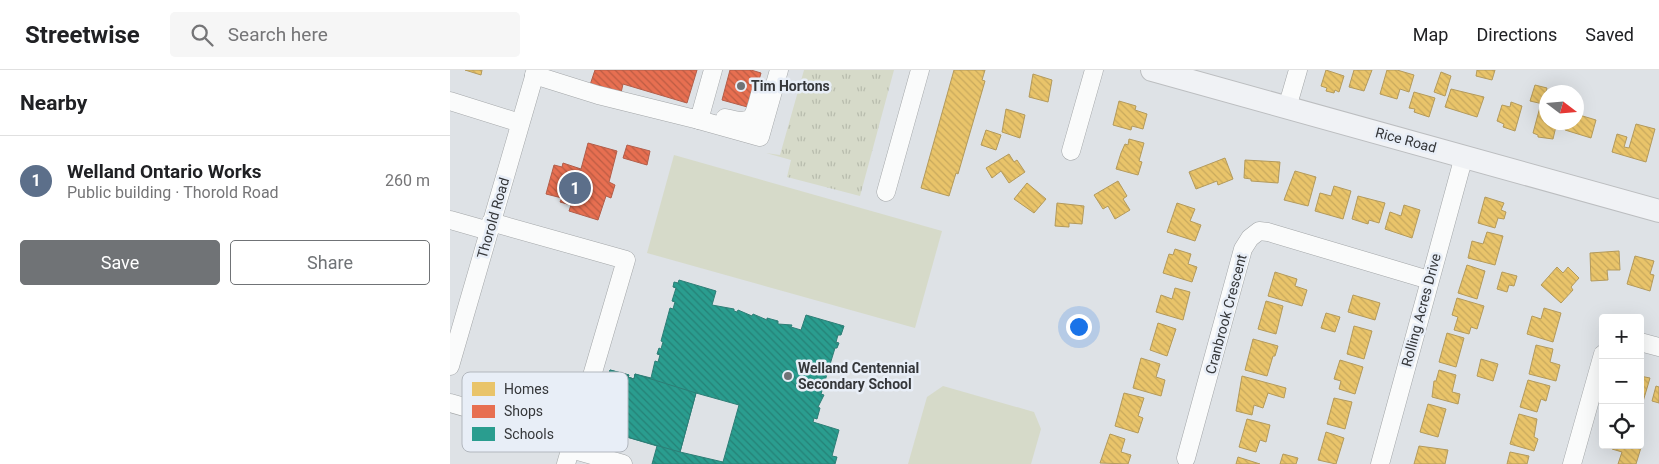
<!DOCTYPE html>
<meta charset="utf-8">
<style>
:root{--surface:#fff;--page:#f6f6f6;--text:#202124;--muted:#757577;--line:#e0e0e0;--accent:#707376}
body{margin:0;font-family:Roboto,sans-serif;background:var(--page);color:var(--text)}
.controls{position:absolute;right:15px;bottom:15px;display:grid;overflow:hidden;border-radius:5px;box-shadow:0 5px 20px #0002}
.controls button{width:45px;height:45px;display:grid;place-items:center;padding:0;border:0;border-bottom:1px solid var(--line);background:var(--surface);color:var(--text);font:25px sans-serif}
.compass{position:absolute;left:1089px;top:15px;width:45px;height:45px;border-radius:50%;background:var(--surface);box-shadow:0 5px 20px #0002;rotate:106deg}
.you{position:absolute;left:628px;top:256px;width:18px;height:18px;margin:-12px;border:4px solid #fff;border-radius:50%;background:#1a73e8;box-shadow:0 0 0 8px #1a73e833}
.badge{display:grid;place-items:center;width:32px;height:32px;border-radius:50%;background:var(--accent);color:#fff;font-size:16px;font-weight:700}
.pin{position:absolute;translate:-50% -50%;border:2px solid #fff;box-shadow:0 1px 5px #0006}
.list{margin:0;padding:0;list-style:none}
h2{display:flex;justify-content:space-between;align-items:center;height:65px;margin:0;padding:0 20px;font-size:21px}
h2 small{font-size:16px;font-weight:400;color:var(--muted)}
.list li{display:grid;grid-template-columns:32px 1fr auto;gap:15px;align-items:center;box-sizing:border-box;height:90px;padding:0 20px;border-top:1px solid var(--line)}
.list b{display:block;font-size:19px;white-space:nowrap}
.list p{margin:0;font-size:16px;white-space:nowrap;color:var(--muted)}
.list em{font-size:16px;font-style:normal;color:var(--muted)}
.actions{display:flex;gap:10px;padding:15px 20px}
.actions a{flex:1;padding:11px 0;border:1px solid var(--accent);border-radius:5px;text-align:center;font-size:18px;color:var(--accent)}
.actions .main{background:var(--accent);color:#fff}
.icon{flex:none;width:28px;height:28px;fill:none;stroke:currentColor;stroke-width:2;stroke-linecap:round;stroke-linejoin:round}
.map{position:relative;flex:none;width:1209px;height:394px;overflow:hidden}
header{display:flex;align-items:center;gap:30px;box-sizing:border-box;height:70px;padding:0 25px;background:var(--surface);border-bottom:1px solid var(--line)}
header strong{font-size:24px}
nav{display:flex;gap:28px;margin-inline-start:auto;font-size:18px}
.search{width:350px;height:45px;background:var(--page);display:flex;align-items:center;gap:12px;box-sizing:border-box;padding:0 18px;border-radius:5px;color:var(--muted);font-size:19px}
main{display:flex}
aside{flex:1;background:var(--surface)}
.map>svg:first-child{display:block}
.grass{fill:url(#grass-tufts)}
.pitch{fill:#d6dac9}
.homes{fill:url(#homes-back-hatch);stroke:#b39a5c}
.shops{fill:url(#shops-back-hatch);stroke:#b25e4a}
.schools{fill:url(#schools-back-hatch);stroke:#2d7e76;fill-rule:evenodd}
.lines{fill:none;stroke-linecap:round;stroke-linejoin:round}
.minor-casing{stroke:#a3a6a8;stroke-width:19}
.major-casing{stroke:#bcbec0;stroke-width:24}
.minor{stroke:#fafbfb;stroke-width:18}
.major{stroke:#f0f2f5;stroke-width:22}
.poi-dot{fill:#707376;stroke:#e8eef7;stroke-width:2}
.labels{text-anchor:middle;dominant-baseline:central;stroke-width:5;stroke-linejoin:round;paint-order:stroke}
.poi-label{font-size:14px;font-weight:bold;fill:#35373a;stroke:#e8eef7;text-anchor:start}
.street-label{font-size:14px;fill:#35373a;stroke:#e8eef7}
.key{fill:#e8eef7;stroke:#b2b7be;stroke-width:1}
.key-label{font-size:14px;fill:#35373a}
</style>
<header>
<strong>Streetwise</strong>
<div class="search"><svg class="icon" aria-label="search" viewBox="0 0 24 24"><circle cx="10" cy="10" r="6"/><path d="M15 15l6 6"/></svg>Search here</div>
<nav><a>Map</a><a>Directions</a><a>Saved</a></nav>
</header>
<main>
<aside>
<h2>Nearby<small></small></h2>
<ul class="list">
<li><span class="badge" style="background:#5c6f8a">1</span><div><b>Welland Ontario Works</b><p>Public building · Thorold Road</p></div><em>260 m</em></li>
</ul>
<div class="actions"><a class="main">Save</a><a>Share</a></div>
</aside>
<div class="map">
<svg width="1209" height="394" viewBox="0 0 1209 394">
<defs>
<pattern id="grass-tufts" width="24" height="20" patternUnits="userSpaceOnUse" patternTransform="scale(1.25)"><rect width="24" height="20" fill="#d6dac9"/><path d="M3 7l-1-3M5 7V3M7 7l1-3M15 17l-1-3M17 17v-4M19 17l1-3" fill="none" stroke="#b8bcad"/></pattern>
<pattern id="homes-back-hatch" width="6" height="6" patternUnits="userSpaceOnUse" patternTransform="scale(1.25)"><rect width="6" height="6" fill="#e9c46a"/><path d="M-1 5l2 2M0 0l6 6M5-1l2 2" fill="none" stroke="#c8a95d"/></pattern>
<pattern id="shops-back-hatch" width="6" height="6" patternUnits="userSpaceOnUse" patternTransform="scale(1.25)"><rect width="6" height="6" fill="#e76f51"/><path d="M-1 5l2 2M0 0l6 6M5-1l2 2" fill="none" stroke="#bc5c44"/></pattern>
<pattern id="schools-back-hatch" width="6" height="6" patternUnits="userSpaceOnUse" patternTransform="scale(1.25)"><rect width="6" height="6" fill="#2a9d8f"/><path d="M-1 5l2 2M0 0l6 6M5-1l2 2" fill="none" stroke="#258176"/></pattern>
</defs>
<rect width="100%" height="100%" fill="#dee2e6"/>
<polygon class="grass" points="354,0 444,0 410,126 337,107 341,90 316,83 330,85"/>
<g class="pitch">
<polygon points="224,85 492,161 465,258 197,183"/>
<polygon points="493,316 584,342 591,359 581,394 458,394 477,327"/>
</g>
<g class="homes">
<polygon points="15,0 32,0 31,5"/>
<polygon points="504,0 535,0 532,10 535,11 508,104 506,103 499,126 471,118"/>
<polygon points="876,0 894,6 889,22 885,20 884,23 876,21 877,18 871,16"/>
<polygon points="904,0 922,0 914,21 899,17"/>
<polygon points="937,0 947,0 964,5 959,22 950,19 947,29 930,24"/>
<polygon points="1027,0 1045,0 1042,10 1026,6"/>
<polygon points="991,2 1001,6 995,26 984,22"/>
<polygon points="583,4 602,10 598,32 579,27"/>
<polygon points="1085,15 1097,18 1093,34 1080,31"/>
<polygon points="1001,19 1034,27 1027,47 995,37"/>
<polygon points="964,22 985,28 979,47 964,42 965,39 959,38"/>
<polygon points="669,31 686,36 685,40 697,44 693,59 682,56 681,60 663,55"/>
<polygon points="1061,32 1072,36 1065,61 1053,57 1054,54 1047,51 1052,35 1060,37"/>
<polygon points="1090,37 1096,39 1096,52 1107,52 1103,69 1088,67 1088,65 1083,63"/>
<polygon points="556,39 575,45 570,68 552,62"/>
<polygon points="1126,44 1146,50 1141,68 1115,60 1117,52 1126,52"/>
<polygon points="1186,54 1205,59 1196,92 1162,82 1167,64 1177,67 1174,77 1179,78"/>
<polygon points="536,60 551,65 546,80 531,75"/>
<polygon points="679,69 694,73 689,91 692,92 688,105 666,99 671,83 675,74 678,75"/>
<polygon points="559,84 564,92 567,90 575,102 559,113 551,101 542,108 536,98"/>
<polygon points="775,88 783,109 768,115 767,111 746,119 739,102"/>
<polygon points="795,90 830,92 828,113 801,111 801,109 794,108"/>
<polygon points="845,101 866,107 858,136 834,130"/>
<polygon points="668,111 677,126 673,129 680,140 665,149 658,136 653,139 644,125"/>
<polygon points="577,113 596,129 584,143 564,129"/>
<polygon points="884,116 901,121 893,149 865,141 870,123 881,126"/>
<polygon points="908,126 935,133 929,153 919,150 918,154 902,149"/>
<polygon points="1035,127 1054,133 1051,140 1056,142 1054,149 1048,148 1045,158 1028,153"/>
<polygon points="607,133 634,136 632,154 619,153 619,157 605,156"/>
<polygon points="727,133 745,139 740,151 751,155 745,171 717,162"/>
<polygon points="954,135 970,140 962,168 935,159 940,142 951,146"/>
<polygon points="1037,162 1053,166 1045,195 1018,188 1022,171 1033,174"/>
<polygon points="725,179 741,184 738,194 747,197 742,212 713,203 719,184 723,185"/>
<polygon points="1169,181 1170,200 1157,200 1158,210 1141,211 1140,183"/>
<polygon points="1185,186 1204,191 1200,204 1204,205 1200,221 1177,214"/>
<polygon points="1017,195 1035,201 1027,229 1008,223"/>
<polygon points="1107,197 1113,203 1118,197 1129,208 1121,217 1123,220 1111,233 1091,215"/>
<polygon points="825,202 847,209 845,216 857,220 852,236 818,226"/>
<polygon points="1052,202 1067,206 1064,216 1059,215 1057,222 1047,219"/>
<polygon points="725,218 740,222 733,250 706,242 711,225 722,229"/>
<polygon points="903,225 930,233 925,250 898,242"/>
<polygon points="1007,228 1034,236 1027,259 1021,257 1019,264 1004,260 1008,247 1002,245"/>
<polygon points="816,231 833,236 826,264 808,259"/>
<polygon points="1094,238 1111,243 1103,272 1077,264 1082,246 1091,249"/>
<polygon points="876,243 890,247 885,262 871,258"/>
<polygon points="708,253 726,259 717,286 700,280"/>
<polygon points="904,256 922,261 914,289 897,284"/>
<polygon points="997,263 1014,268 1006,297 989,292"/>
<polygon points="803,269 828,276 825,286 823,286 817,306 795,300"/>
<polygon points="1086,275 1103,279 1100,292 1110,295 1106,311 1079,304"/>
<polygon points="691,288 710,294 706,307 715,310 711,326 683,318"/>
<polygon points="1031,289 1048,294 1043,311 1027,306"/>
<polygon points="890,290 913,297 905,324 889,319 891,311 884,309"/>
<polygon points="989,300 1006,305 1002,322 1010,324 1008,334 982,327 984,311 986,311"/>
<polygon points="792,306 836,318 834,328 818,323 813,338 804,335 802,345 786,341"/>
<polygon points="1190,306 1200,308 1192,335 1190,334"/>
<polygon points="1078,310 1100,316 1096,331 1091,329 1087,342 1070,337"/>
<polygon points="1206,316 1209,317 1209,333 1202,331"/>
<polygon points="674,323 694,328 688,346 693,348 688,363 665,356"/>
<polygon points="884,328 902,332 895,359 877,354"/>
<polygon points="978,334 996,339 988,367 970,362"/>
<polygon points="1069,344 1087,349 1084,367 1088,369 1084,381 1060,374"/>
<polygon points="797,349 820,355 816,372 810,370 806,382 789,377"/>
<polygon points="876,362 894,368 886,394 868,390"/>
<polygon points="660,364 675,369 671,382 681,385 678,394 650,393"/>
<polygon points="1190,370 1193,371 1186,394 1168,394 1172,382 1162,379 1163,375 1190,375"/>
<polygon points="969,376 998,380 995,394 964,394"/>
<polygon points="1060,382 1079,386 1077,394 1057,394"/>
<polygon points="833,384 848,388 846,394 830,394"/>
<polygon points="788,387 810,394 786,394"/>
</g>
<g class="shops">
<polygon points="145,0 247,0 237,33 173,14 171,23 140,15"/>
<polygon points="280,0 301,0 311,3 301,38 272,30"/>
<polygon points="138,73 167,81 159,112 165,115 161,128 156,126 148,150 119,141 121,135 110,132 112,128 96,124 104,95 112,97 113,93 131,99"/>
<polygon points="177,75 200,81 197,95 173,88"/>
</g>
<g class="schools">
<path d="M 229,210 L 266,221 L 262,235 L 284,239 L 284,241 L 287,242 L 288,240 L 302,246 L 303,244 L 317,250 L 317,248 L 328,251 L 328,254 L 342,255 L 341,257 L 351,260 L 356,245 L 394,256 L 391,265 L 388,265 L 386,272 L 389,273 L 387,278 L 385,278 L 371,324 L 374,325 L 368,337 L 370,338 L 367,349 L 364,348 L 363,352 L 389,360 L 382,386 L 387,387 L 385,394 L 202,394 L 207,376 L 170,365 L 171,360 L 145,354 L 160,300 L 179,305 L 178,307 L 184,309 L 185,304 L 201,308 L 205,291 L 208,292 L 210,285 L 207,284 L 209,278 L 211,279 L 213,272 L 211,271 L 220,238 L 223,239 L 225,232 L 222,231 L 226,218 L 223,217 L 224,212 L 228,213 ZM 246,323 L 289,335 L 273,392 L 230,382 Z"/>
<polygon points="160,300 179,305 178,307 184,309 185,304 246,323 230,382 170,365 171,360 145,354"/>
</g>
<g class="lines">
<defs>
<g id="minor">
<polyline points="84,5 148,25 249,50 263,0"/>
<polyline points="0,31 70,53"/>
<polyline points="837,38 848,0"/>
<path d="M 275,48 C 304,55 303,49 310,24"/>
<polyline points="249,50 310,67 329,0"/>
<polyline points="621,81 644,0"/>
<polyline points="436,122 470,0"/>
<polyline points="0,150 39,161"/>
<polyline points="41,152 176,190 116,394"/>
<polyline points="1190,272 1209,277"/>
<polyline points="0,296 86,0"/>
<polyline points="0,333 123,368"/>
<polyline points="121,379 173,394"/>
<polyline points="736,388 793,179 800,168 809,161 818,162 979,210"/>
<polyline points="930,394 1014,86"/>
<polyline points="1122,394 1153,284"/>
</g>
<polyline id="major" points="702,0 1209,141"/>
</defs>
<use href="#minor" class="minor-casing"/>
<use href="#major" class="major-casing"/>
<use href="#minor" class="minor"/>
<use href="#major" class="major"/>
</g>
<g class="poi-dot">
<circle cx="291" cy="16" r="5"/>
<circle cx="338" cy="306" r="5"/>
</g>
<g class="labels">
<g class="poi-label">
<text x="301" y="16">Tim Hortons</text>
<text x="348" y="298">Welland Centennial<tspan x="348" dy="16">Secondary School</tspan></text>
</g>
<g class="street-label">
<text transform="translate(956 70) rotate(15)">Rice Road</text>
<text transform="translate(43 148) rotate(-74)">Thorold Road</text>
<text transform="translate(971 240) rotate(-75)">Rolling Acres Drive</text>
<text transform="translate(776 244) rotate(-75)">Cranbrook Crescent</text>
</g>
</g>
<rect x="12" y="302" width="166" height="80" rx="8" class="key"/>
<rect x="22" y="312" width="23" height="14" fill="#e9c46a"/>
<rect x="22" y="335" width="23" height="13" fill="#e76f51"/>
<rect x="22" y="357" width="23" height="14" fill="#2a9d8f"/>
<g class="key-label">
<text x="54" y="324">Homes</text>
<text x="54" y="346">Shops</text>
<text x="54" y="369">Schools</text>
</g>
</svg>
<div class="controls">
<button>+</button>
<button>−</button>
<button><svg class="icon" aria-label="locate" viewBox="0 0 24 24"><circle cx="12" cy="12" r="6"/><path d="M12 2v4M12 18v4M2 12h4M18 12h4"/></svg></button>
</div>
<svg class="compass" viewBox="-18 -18 36 36"><path d="M0-13l5 13h-10z" fill="#e53935"/><path d="M0 13l5-13h-10z" fill="#757577"/></svg>
<div class="you"></div>
<div class="pin badge" style="left:125px;top:118px;background:#5c6f8a">1</div>
</div>
</main>
